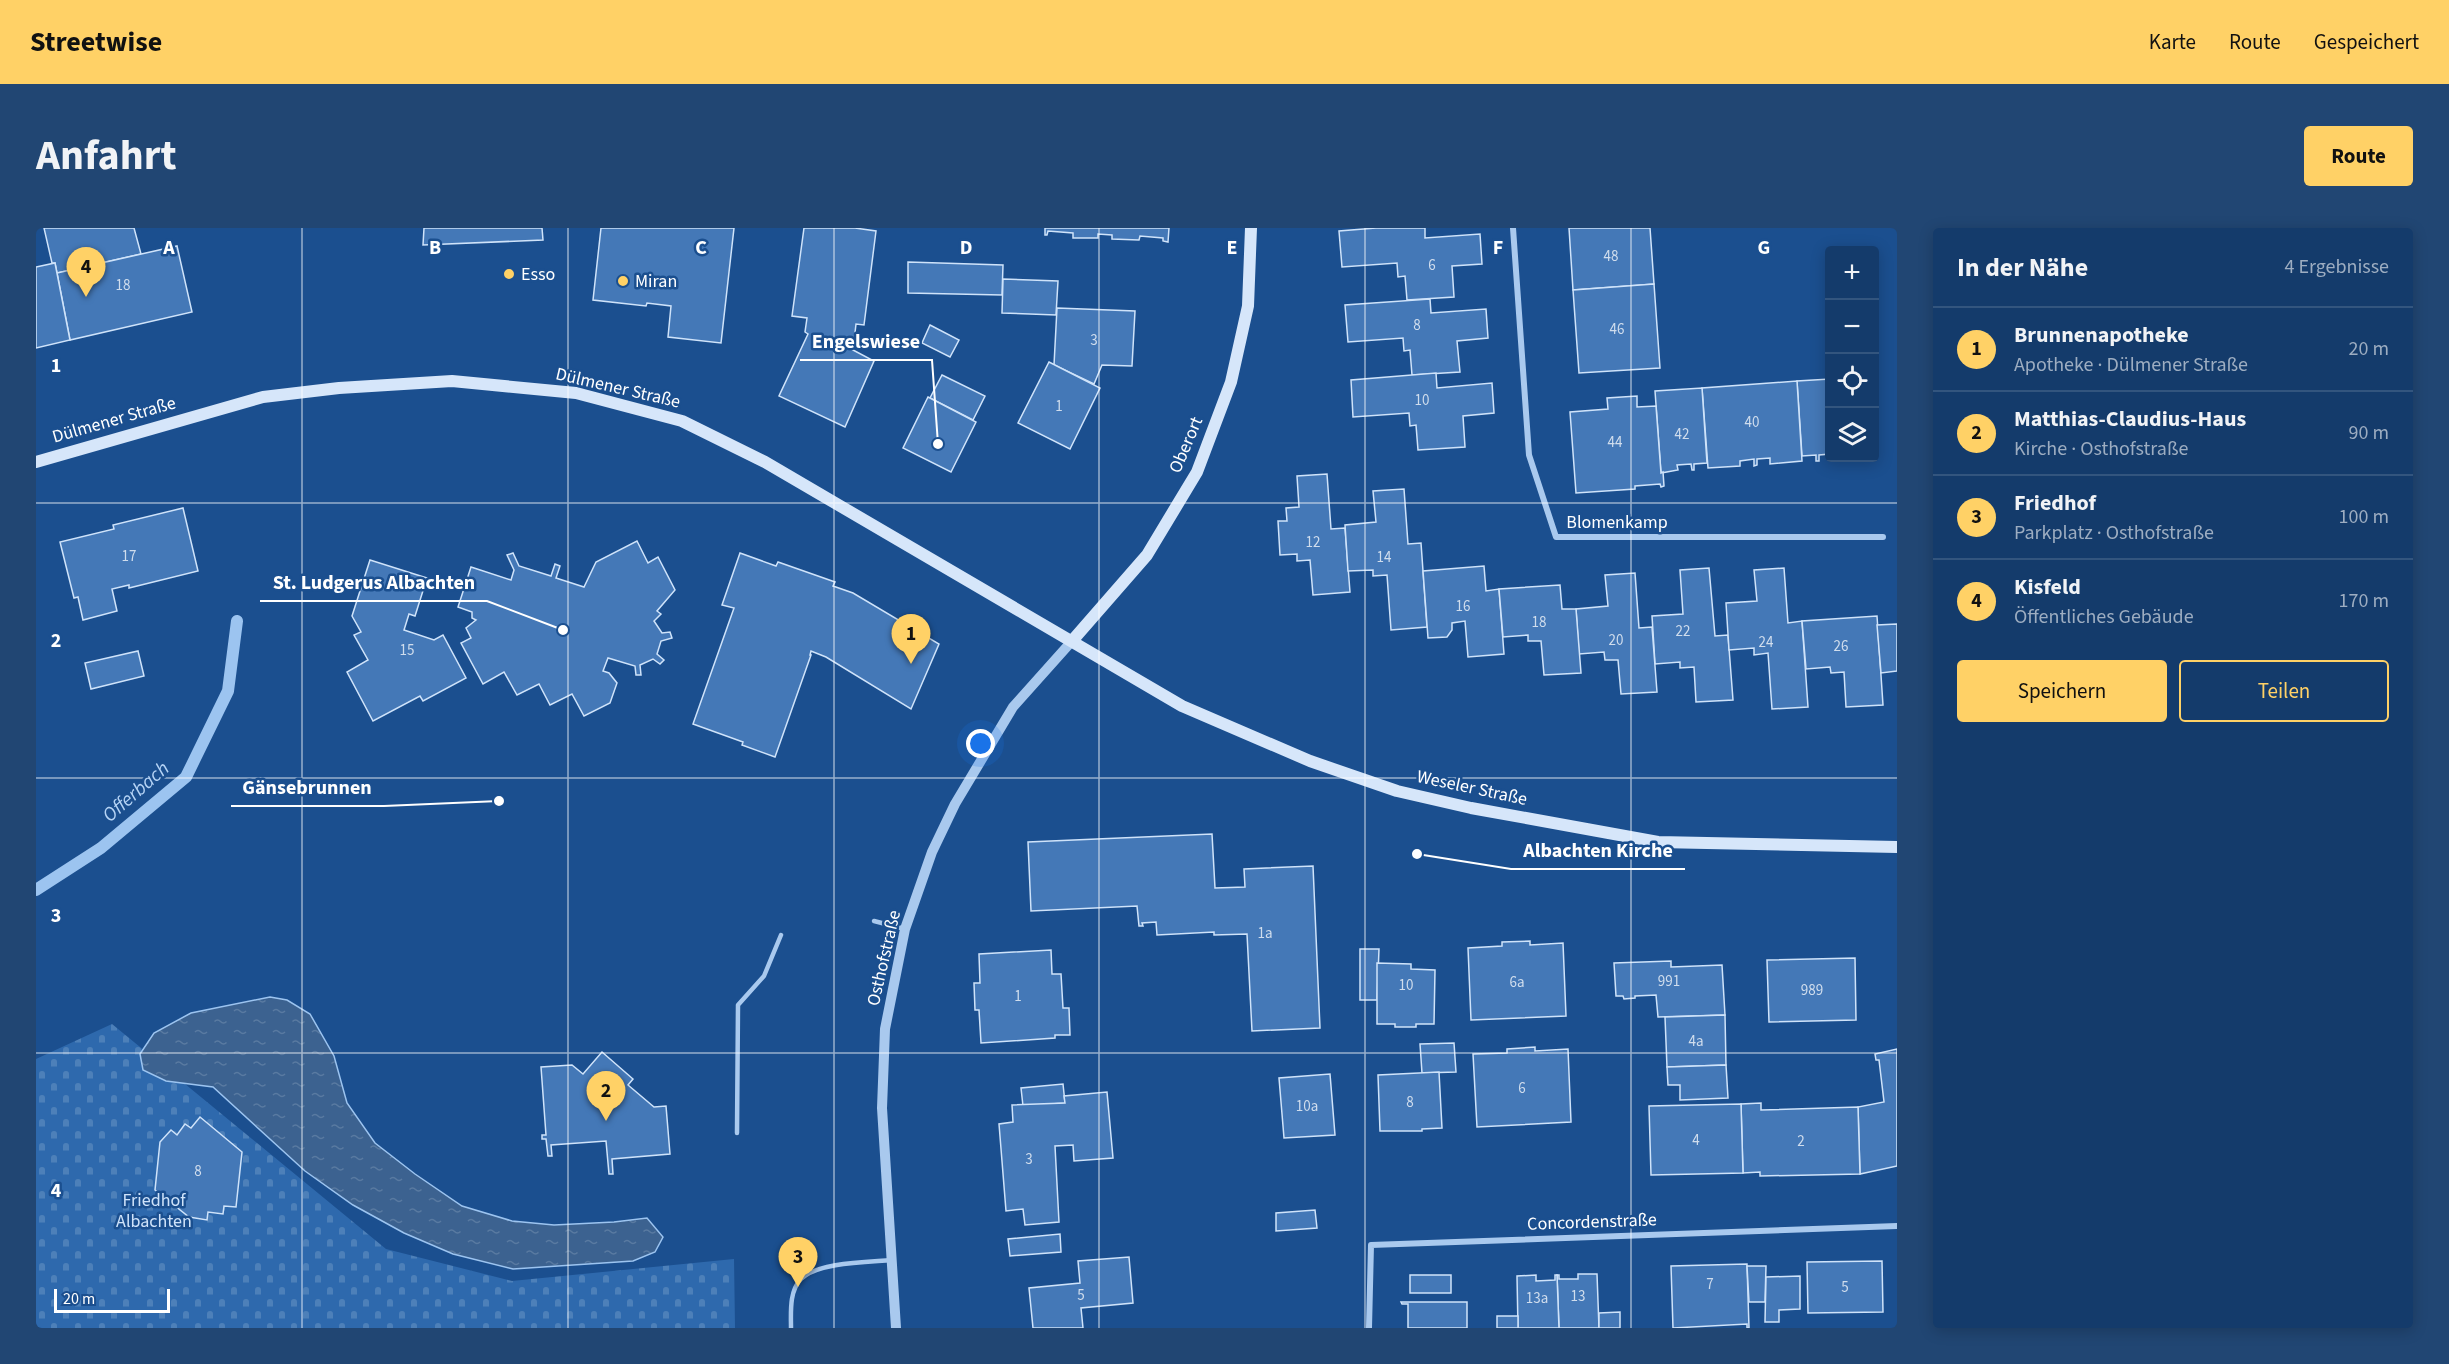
<!DOCTYPE html>
<html lang="de">
<meta charset="utf-8">
<style>
:root{--surface:#143b6b;--page:#214673;--text:#f1f3f6;--muted:#9dadc1;--line:#33557e;--accent:#ffd166}
body{margin:0;font-family:"Source Sans 3",sans-serif;background:var(--page);color:var(--text)}
.controls{position:absolute;right:18px;top:18px;display:grid;overflow:hidden;border-radius:6px;box-shadow:0 3px 15px #0003}
.controls button{width:54px;height:54px;display:grid;place-items:center;padding:0;border:0;border-bottom:2px solid var(--line);background:var(--surface);color:var(--text);font:30px sans-serif}
.scale{position:absolute;left:18px;bottom:15px;width:116px;box-sizing:border-box;padding-left:6px;border:3px solid #fff;border-top:0;font-size:16px;line-height:21px;white-space:nowrap;color:#fff;-webkit-text-stroke:4px #1b4f8f;paint-order:stroke}
.you{position:absolute;left:945px;top:516px;width:21px;height:21px;margin:-15px;border:4px solid #fff;border-radius:50%;background:#1a73e8;box-shadow:0 0 0 9px #1a73e833}
.badge{display:grid;place-items:center;width:39px;height:39px;border-radius:50%;background:var(--accent);color:#111;font-size:20px;font-weight:700}
.pin{position:absolute;translate:-50% -50px;filter:drop-shadow(0 2px 3px #0008)}
.pin::after{content:'';position:absolute;top:32px;width:21px;height:18px;background:inherit;clip-path:polygon(0 0,100% 0,50% 100%)}
.list{margin:0;padding:0;list-style:none}
h2{display:flex;justify-content:space-between;align-items:center;height:78px;margin:0;padding:0 24px;font-size:26px}
h2 small{font-size:20px;font-weight:400;color:var(--muted)}
.list li{display:grid;grid-template-columns:39px 1fr auto;gap:18px;align-items:center;box-sizing:border-box;height:84px;padding:0 24px;border-top:2px solid var(--line)}
.list b{display:block;font-size:22px;white-space:nowrap}
.list p{margin:0;font-size:20px;white-space:nowrap;color:var(--muted)}
.list em{font-size:20px;font-style:normal;color:var(--muted)}
.actions{display:flex;gap:12px;padding:18px 24px}
.actions a{flex:1;padding:14px 0;border:2px solid var(--accent);border-radius:6px;text-align:center;font-size:21px;color:var(--accent)}
.actions .main{background:var(--accent);color:#111}
.icon{flex:none;width:33px;height:33px;fill:none;stroke:currentColor;stroke-width:2;stroke-linecap:round;stroke-linejoin:round}
.map{position:relative;flex:none;width:1861px;height:1100px;overflow:hidden;border-radius:6px}
header{display:flex;align-items:center;gap:36px;box-sizing:border-box;height:84px;padding:0 30px;background:var(--accent);color:#111}
header strong{font-size:28px}
nav{display:flex;gap:33px;margin-inline-start:auto;font-size:21px}
.intro{display:flex;align-items:center;justify-content:space-between;box-sizing:border-box;height:144px;padding:0 36px}
h1{margin:0;font-size:42px}
.button{padding:15px 27px;border-radius:6px;background:var(--accent);color:#111;font-size:21px;font-weight:700}
main{display:flex;gap:36px;padding:0 36px}
aside{flex:1;background:var(--surface);border-radius:6px;box-shadow:0 3px 15px #0003}
.map>svg:first-child{display:block}
.cemetery{fill:url(#cemetery-stones)}
.water{fill:url(#water-ripples);stroke:#9cc4f0;stroke-width:1.5}
.lines{fill:none;stroke-linecap:round;stroke-linejoin:round}
.stream{stroke:#9cc4f0;stroke-width:12}
.building{fill:#4478b7;stroke:#cfe3fa;stroke-width:1.5}
.service{stroke:#a9c9ee;stroke-width:4.5}
.minor{stroke:#a9c9ee;stroke-width:6}
.tertiary{stroke:#a9c9ee;stroke-width:10}
.secondary{stroke:#d6e6fa;stroke-width:12}
.grid{fill:none;stroke:#fff;stroke-width:1.5;stroke-opacity:0.55}
.poi-dot{fill:#ffd166;stroke:#1b4f8f;stroke-width:2}
.labels{text-anchor:middle;dominant-baseline:central;stroke-width:5;stroke-linejoin:round;paint-order:stroke}
.number-label{font-size:15px;fill:#d0dded}
.poi-label{font-size:18px;fill:#fff;stroke:#1b4f8f;text-anchor:start}
.street-label{font-size:18px;fill:#fff;stroke:#1b4f8f}
.park-label{font-size:18px;fill:#cfe3fa;stroke:#1b4f8f}
.water-label{font-size:20px;font-style:italic;fill:#b5d3f5;stroke:#1b4f8f}
.grid-label{font-size:20px;text-anchor:middle;font-weight:bold;fill:#fff;stroke:#1b4f8f;stroke-width:5;stroke-linejoin:round;paint-order:stroke}
.leader{fill:none;stroke:#fff;stroke-width:2}
.callout-dot{fill:#fff;stroke:#1b4f8f;stroke-width:2}
.callout-label{font-size:20px;text-anchor:middle;font-weight:bold;fill:#fff;stroke:#1b4f8f;stroke-width:5;stroke-linejoin:round;paint-order:stroke}
</style>
<header>
<strong>Streetwise</strong>
<nav><a>Karte</a><a>Route</a><a>Gespeichert</a></nav>
</header>
<div class="intro"><h1>Anfahrt</h1><a class="button">Route</a></div>
<main>
<div class="map">
<svg width="1861" height="1100" viewBox="0 0 1861 1100">
<defs>
<pattern id="cemetery-stones" width="16" height="16" patternUnits="userSpaceOnUse" patternTransform="scale(1.5)"><rect width="16" height="16" fill="#2e69ad"/><path d="M2 7V4a2 2 0 0 1 4 0v3zM10 15v-3a2 2 0 0 1 4 0v3z" fill="#4d80b9"/></pattern>
<pattern id="water-ripples" width="26" height="14" patternUnits="userSpaceOnUse" patternTransform="scale(1.5)"><rect width="26" height="14" fill="#3c6290"/><path d="M2 4q2-2 4 0t4 0M15 11q2-2 4 0t4 0" fill="none" stroke="#597aa1"/></pattern>
</defs>
<rect width="100%" height="100%" fill="#1b4f8f"/>
<polygon class="cemetery" points="76,796 350,1021 476,1053 698,1031 699,1100 0,1100 0,831"/>
<polygon class="water" points="234,769 251,772 274,786 298,828 311,875 339,915 379,946 426,978 476,993 518,997 578,994 611,990 627,1009 619,1024 597,1033 477,1041 417,1026 368,1005 317,977 269,943 177,859 130,853 107,842 104,826 118,805 155,785"/>
<g class="lines">
<polyline class="stream" points="0,662 65,620 150,549 192,463 201,393"/>
</g>
<g class="building">
<polygon points="8,0 98,0 105,26 21,45 19,35 16,35"/>
<polygon points="388,0 506,0 507,12 387,17"/>
<polygon points="565,0 698,0 685,115 632,109 635,78 611,75 610,78 557,72"/>
<polygon points="768,0 819,0 840,3 828,97 820,96 817,122 838,133 809,199 743,168 772,106 769,104 771,90 756,88"/>
<polygon points="1009,0 1133,0 1132,14 1127,13 1127,10 1104,8 1103,12 1076,11 1076,7 1062,6 1062,10 1037,10 1037,5 1012,3 1011,7 1009,7"/>
<polygon points="1340,0 1389,0 1389,10 1444,6 1446,36 1416,38 1418,69 1371,72 1369,48 1362,49 1361,35 1306,39 1303,3"/>
<polygon points="1533,0 1614,0 1618,56 1537,62"/>
<polygon points="141,18 156,84 34,112 21,45"/>
<polygon points="872,34 967,37 966,67 872,65"/>
<polygon points="19,35 34,112 0,120 0,39"/>
<polygon points="967,51 1022,53 1020,87 966,85"/>
<polygon points="1618,56 1624,140 1543,145 1537,62"/>
<polygon points="1394,71 1395,85 1450,81 1452,110 1421,113 1424,144 1376,147 1374,122 1368,123 1367,110 1312,114 1309,77"/>
<polygon points="1021,80 1099,83 1096,138 1066,137 1058,156 1018,137"/>
<polygon points="894,97 923,112 914,129 886,115"/>
<polygon points="1013,134 1064,160 1034,221 982,195"/>
<polygon points="1400,145 1401,160 1456,155 1458,185 1427,188 1429,219 1382,222 1380,197 1374,198 1373,185 1317,189 1315,152"/>
<polygon points="906,147 949,168 937,192 894,170"/>
<polygon points="1794,151 1794,226 1783,227 1783,233 1780,233 1780,227 1766,228 1761,153"/>
<polygon points="1761,153 1766,233 1734,236 1734,230 1721,231 1721,237 1718,238 1718,231 1704,233 1704,238 1672,240 1666,160"/>
<polygon points="1666,160 1671,235 1658,236 1658,242 1656,242 1655,236 1641,237 1642,242 1625,245 1619,163"/>
<polygon points="1601,168 1601,179 1620,178 1625,245 1627,244 1628,258 1625,259 1624,256 1599,258 1599,261 1540,265 1534,184 1572,181 1571,170"/>
<polygon points="892,169 940,194 915,244 867,220"/>
<polygon points="1291,246 1295,301 1309,300 1314,364 1277,367 1274,332 1261,333 1261,326 1244,327 1242,293 1251,293 1250,280 1263,279 1261,248"/>
<polygon points="1368,261 1372,316 1385,315 1391,399 1355,402 1351,347 1337,348 1337,342 1312,343 1309,297 1340,294 1337,263"/>
<polygon points="147,280 162,343 93,360 93,357 76,361 81,383 47,392 42,369 38,370 24,314 78,301 77,297"/>
<polygon points="601,313 612,335 622,329 639,362 621,383 625,386 618,393 626,405 634,404 636,410 625,413 621,426 628,432 624,436 617,431 604,437 605,447 600,447 599,438 572,430 567,443 573,445 581,455 574,475 548,488 536,466 514,477 503,456 481,467 468,444 447,456 425,415 435,410 430,400 440,392 436,390 436,384 422,379 435,339 475,352 478,342 471,327 477,325 483,338 515,348 519,336 524,338 520,350 548,359 560,334"/>
<polygon points="704,325 740,338 742,334 799,354 797,358 817,365 903,416 875,481 790,429 775,423 774,427 775,427 739,529 706,517 707,514 657,496 698,380 686,377"/>
<polygon points="334,332 391,350 379,388 373,386 368,402 398,412 407,407 430,450 387,473 384,468 337,493 311,444 332,432 318,407 325,404 316,388"/>
<polygon points="1448,338 1450,363 1463,361 1468,426 1432,429 1429,393 1416,395 1416,402 1411,409 1392,410 1387,343"/>
<polygon points="1673,340 1679,408 1692,407 1697,472 1660,474 1658,439 1644,440 1644,434 1619,436 1616,388 1647,386 1644,342"/>
<polygon points="1748,340 1752,395 1766,393 1772,479 1736,481 1732,425 1718,427 1718,420 1693,422 1690,375 1721,373 1718,342"/>
<polygon points="1599,345 1603,400 1616,399 1621,464 1585,466 1582,432 1569,432 1568,424 1543,426 1540,381 1572,378 1569,347"/>
<polygon points="1524,357 1526,381 1540,381 1545,445 1508,447 1505,413 1492,413 1492,407 1467,409 1463,361"/>
<polygon points="1841,388 1847,477 1810,479 1808,444 1795,445 1794,439 1770,441 1766,393"/>
<polygon points="1861,396 1861,443 1845,445 1841,397"/>
<polygon points="102,423 108,448 55,461 49,435"/>
<polygon points="1176,606 1179,660 1209,659 1208,641 1277,638 1284,800 1216,803 1211,706 1178,707 1178,704 1121,707 1120,694 1106,695 1107,698 1103,698 1101,678 995,683 992,614"/>
<polygon points="1494,713 1494,717 1527,715 1530,788 1435,792 1432,720 1466,718 1466,714"/>
<polygon points="1324,721 1343,721 1341,772 1324,772"/>
<polygon points="1015,722 1016,746 1025,746 1027,780 1033,780 1034,807 1019,807 1019,810 945,815 943,782 939,782 938,755 944,755 943,726"/>
<polygon points="1819,730 1820,792 1733,794 1731,732"/>
<polygon points="1635,733 1635,739 1686,737 1689,787 1622,789 1620,767 1599,768 1599,770 1588,771 1587,768 1580,768 1578,735"/>
<polygon points="1341,735 1375,736 1375,741 1399,742 1398,796 1380,796 1380,799 1359,799 1359,796 1341,796"/>
<polygon points="1689,787 1690,837 1631,839 1629,789"/>
<polygon points="1418,815 1420,844 1386,845 1384,816"/>
<polygon points="1499,819 1499,823 1532,821 1535,894 1441,899 1437,826 1471,825 1471,821"/>
<polygon points="1861,821 1861,938 1824,946 1822,879 1848,874 1843,832 1840,832 1839,826"/>
<polygon points="566,824 597,851 592,857 618,879 630,878 634,926 576,931 577,946 573,946 570,913 515,917 516,928 512,928 510,911 506,911 506,907 510,907 505,839 536,837 547,846"/>
<polygon points="1690,837 1692,870 1644,872 1644,857 1632,857 1631,839"/>
<polygon points="1403,844 1406,900 1386,901 1386,903 1344,903 1342,847"/>
<polygon points="1294,846 1299,907 1248,910 1243,850"/>
<polygon points="1027,856 1029,875 987,878 985,860"/>
<polygon points="1071,864 1077,930 1038,933 1037,917 1019,918 1023,994 989,997 987,981 970,983 963,896 977,894 976,877 1029,875 1028,868"/>
<polygon points="1725,875 1725,882 1822,879 1824,946 1724,948 1724,944 1707,945 1705,876"/>
<polygon points="1705,876 1707,945 1615,947 1613,878"/>
<polygon points="164,889 206,924 200,979 188,978 187,986 172,984 171,992 153,989 119,962 124,914 135,902 141,907 149,896 155,900"/>
<polygon points="1279,982 1281,1000 1240,1003 1240,985"/>
<polygon points="1024,1006 1025,1024 974,1028 972,1011"/>
<polygon points="1093,1029 1097,1075 1045,1080 1047,1100 997,1100 993,1060 1044,1055 1042,1033"/>
<polygon points="1846,1033 1847,1084 1772,1085 1771,1034"/>
<polygon points="1711,1036 1713,1100 1711,1100 1711,1096 1637,1100 1635,1038"/>
<polygon points="1711,1038 1730,1038 1729,1074 1713,1074"/>
<polygon points="1542,1046 1561,1046 1563,1100 1523,1100 1521,1047 1523,1047 1523,1051 1542,1051"/>
<rect x="1374" y="1047" width="41" height="18"/>
<polygon points="1500,1047 1500,1053 1519,1052 1519,1047 1521,1047 1523,1100 1482,1100 1481,1048"/>
<polygon points="1764,1048 1764,1081 1743,1082 1743,1094 1729,1094 1730,1049"/>
<polygon points="1365,1074 1431,1074 1431,1100 1372,1100 1372,1076 1366,1076"/>
<polygon points="1584,1084 1584,1100 1563,1100 1563,1085"/>
<rect x="1461" y="1088" width="21" height="12"/>
</g>
<g class="lines">
<g class="service">
<polyline points="838,693 869,701"/>
<polyline points="701,905 702,777 728,748 745,707"/>
<path d="M 755,1100 C 755,1085 753,1063 765,1051 C 782,1034 832,1034 855,1032"/>
</g>
<g class="minor">
<polyline points="1477,0 1493,227 1520,309 1847,309"/>
<polyline points="1333,1100 1335,1017 1861,998"/>
</g>
<polyline class="tertiary" points="860,1100 846,880 849,801 869,701 896,624 919,576 977,479 1036,413"/>
<g class="secondary">
<polyline points="0,234 227,169 303,160 416,153 540,165 646,193 729,234 1146,478 1274,533 1361,563 1435,580 1622,614 1861,619"/>
<polyline points="1036,413 1111,327 1161,244 1195,154 1212,78 1215,0"/>
</g>
</g>
<path class="grid" d="M 266,0 L 266,1100M 532,0 L 532,1100M 798,0 L 798,1100M 1063,0 L 1063,1100M 1329,0 L 1329,1100M 1595,0 L 1595,1100M 0,275 L 1861,275M 0,550 L 1861,550M 0,825 L 1861,825"/>
<g class="poi-dot">
<circle cx="473" cy="46" r="6"/>
<circle cx="587" cy="53" r="6"/>
</g>
<g class="labels">
<g class="number-label">
<text x="1575" y="28">48</text>
<text x="1396" y="37">6</text>
<text x="87" y="57">18</text>
<text x="1381" y="97">8</text>
<text x="1581" y="101">46</text>
<text x="1058" y="112">3</text>
<text x="1386" y="172">10</text>
<text x="1023" y="178">1</text>
<text x="1716" y="194">40</text>
<text x="1646" y="206">42</text>
<text x="1579" y="214">44</text>
<text x="1277" y="314">12</text>
<text x="93" y="328">17</text>
<text x="1348" y="329">14</text>
<text x="1427" y="378">16</text>
<text x="1503" y="394">18</text>
<text x="1647" y="403">22</text>
<text x="1580" y="412">20</text>
<text x="1730" y="414">24</text>
<text x="1805" y="418">26</text>
<text x="371" y="422">15</text>
<text x="1229" y="705">1a</text>
<text x="1633" y="753">991</text>
<text x="1481" y="754">6a</text>
<text x="1370" y="757">10</text>
<text x="1776" y="762">989</text>
<text x="982" y="768">1</text>
<text x="1660" y="813">4a</text>
<text x="1486" y="860">6</text>
<text x="1374" y="874">8</text>
<text x="1271" y="878">10a</text>
<text x="1660" y="912">4</text>
<text x="1765" y="913">2</text>
<text x="993" y="931">3</text>
<text x="162" y="943">8</text>
<text x="1674" y="1056">7</text>
<text x="1809" y="1059">5</text>
<text x="1045" y="1067">5</text>
<text x="1542" y="1068">13</text>
<text x="1501" y="1070">13a</text>
</g>
<g class="poi-label">
<text x="485" y="46">Esso</text>
<text x="599" y="53">Miran</text>
</g>
<g class="street-label">
<text transform="translate(582 160) rotate(13)">Dülmener Straße</text>
<text transform="translate(78 192) rotate(-16)">Dülmener Straße</text>
<text transform="translate(1150 217) rotate(-67)">Oberort</text>
<text x="1581" y="294">Blomenkamp</text>
<text transform="translate(1436 560) rotate(12)">Weseler Straße</text>
<text transform="translate(848 730) rotate(-77)">Osthofstraße</text>
<text transform="translate(1556 994) rotate(-2)">Concordenstraße</text>
</g>
<g class="park-label">
<text x="118" y="972">Friedhof<tspan x="118" dy="21">Albachten</tspan></text>
</g>
<g class="water-label">
<text transform="translate(100 564) rotate(-41)">Offerbach</text>
</g>
</g>
<g class="grid-label">
<text x="133" y="26">A</text>
<text x="399" y="26">B</text>
<text x="665" y="26">C</text>
<text x="930" y="26">D</text>
<text x="1196" y="26">E</text>
<text x="1462" y="26">F</text>
<text x="1728" y="26">G</text>
<text x="20" y="144">1</text>
<text x="20" y="419">2</text>
<text x="20" y="694">3</text>
<text x="20" y="969">4</text>
</g>
<path class="leader" d="M902 216L896 132H764M527 402L451 373H224M463 573L348 578H195M1381 626L1475 641H1649"/>
<g class="callout-dot">
<circle cx="902" cy="216" r="6"/>
<circle cx="527" cy="402" r="6"/>
<circle cx="463" cy="573" r="6"/>
<circle cx="1381" cy="626" r="6"/>
</g>
<g class="callout-label">
<text x="830" y="120">Engelswiese</text>
<text x="338" y="361">St. Ludgerus Albachten</text>
<text x="271" y="566">Gänsebrunnen</text>
<text x="1562" y="629">Albachten Kirche</text>
</g>
</svg>
<div class="controls">
<button>+</button>
<button>−</button>
<button><svg class="icon" aria-label="locate" viewBox="0 0 24 24"><circle cx="12" cy="12" r="6"/><path d="M12 2v4M12 18v4M2 12h4M18 12h4"/></svg></button>
<button><svg class="icon" aria-label="layers" viewBox="0 0 24 24"><path d="M12 4l9 5-9 5-9-5zM3 14l9 5 9-5"/></svg></button>
</div>
<div class="scale">20 m</div>
<div class="you"></div>
<div class="pin badge" style="left:875px;top:436px">1</div>
<div class="pin badge" style="left:570px;top:893px">2</div>
<div class="pin badge" style="left:762px;top:1059px">3</div>
<div class="pin badge" style="left:50px;top:69px">4</div>
</div>
<aside>
<h2>In der Nähe<small>4 Ergebnisse</small></h2>
<ul class="list">
<li><span class="badge">1</span><div><b>Brunnenapotheke</b><p>Apotheke · Dülmener Straße</p></div><em>20 m</em></li>
<li><span class="badge">2</span><div><b>Matthias-Claudius-Haus</b><p>Kirche · Osthofstraße</p></div><em>90 m</em></li>
<li><span class="badge">3</span><div><b>Friedhof</b><p>Parkplatz · Osthofstraße</p></div><em>100 m</em></li>
<li><span class="badge">4</span><div><b>Kisfeld</b><p>Öffentliches Gebäude</p></div><em>170 m</em></li>
</ul>
<div class="actions"><a class="main">Speichern</a><a>Teilen</a></div>
</aside>
</main>
